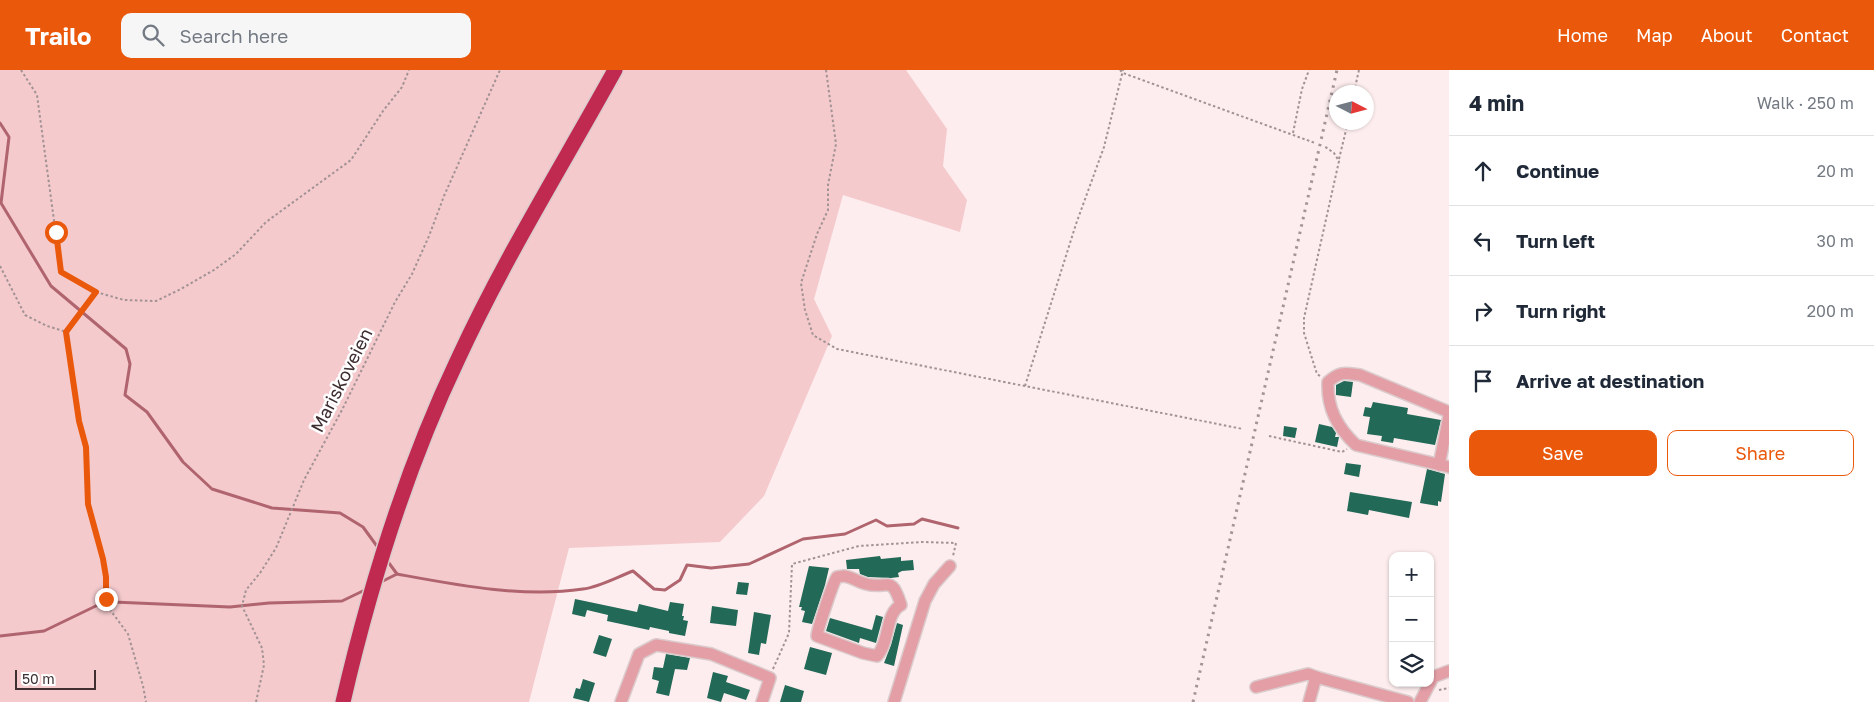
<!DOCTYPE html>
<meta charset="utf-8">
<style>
:root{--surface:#fff;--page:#f6f6f7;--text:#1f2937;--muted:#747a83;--line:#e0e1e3;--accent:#ea580c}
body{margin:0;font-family:"Golos Text",sans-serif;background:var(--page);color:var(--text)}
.controls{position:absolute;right:15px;bottom:15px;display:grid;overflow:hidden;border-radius:10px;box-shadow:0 1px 4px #0004}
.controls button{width:45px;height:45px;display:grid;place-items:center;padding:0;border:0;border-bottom:1px solid var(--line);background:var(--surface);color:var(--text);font:25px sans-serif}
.compass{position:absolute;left:1329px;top:15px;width:45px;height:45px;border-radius:50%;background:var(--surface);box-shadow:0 1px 4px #0004;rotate:96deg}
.scale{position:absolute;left:15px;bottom:12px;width:81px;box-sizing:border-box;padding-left:5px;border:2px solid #3f2f31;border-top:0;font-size:14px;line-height:18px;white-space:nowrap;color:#3f2f31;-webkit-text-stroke:4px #fff;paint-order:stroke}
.stop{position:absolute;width:15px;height:15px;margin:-11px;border:4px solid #ea580c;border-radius:50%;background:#fff}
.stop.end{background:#ea580c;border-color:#fff;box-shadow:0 1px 5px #0008}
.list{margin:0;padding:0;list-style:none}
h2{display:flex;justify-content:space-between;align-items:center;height:65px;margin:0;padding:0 20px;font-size:21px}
h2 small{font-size:16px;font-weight:400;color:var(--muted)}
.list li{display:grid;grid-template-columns:32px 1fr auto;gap:15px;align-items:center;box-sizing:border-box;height:70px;padding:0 20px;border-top:1px solid var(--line)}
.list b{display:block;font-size:19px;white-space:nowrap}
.list em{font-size:16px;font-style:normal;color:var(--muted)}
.actions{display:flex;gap:10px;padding:15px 20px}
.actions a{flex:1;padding:11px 0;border:1px solid var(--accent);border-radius:10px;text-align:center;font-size:18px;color:var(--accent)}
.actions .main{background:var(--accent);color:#fff}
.icon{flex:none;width:28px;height:28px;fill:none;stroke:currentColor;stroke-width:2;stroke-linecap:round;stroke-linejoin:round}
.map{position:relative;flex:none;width:1449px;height:632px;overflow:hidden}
header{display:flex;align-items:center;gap:30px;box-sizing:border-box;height:70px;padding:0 25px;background:var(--accent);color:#fff}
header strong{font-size:24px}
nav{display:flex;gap:28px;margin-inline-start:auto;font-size:18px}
.search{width:350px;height:45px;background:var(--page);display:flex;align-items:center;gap:12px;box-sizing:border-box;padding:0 18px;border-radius:10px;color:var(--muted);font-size:19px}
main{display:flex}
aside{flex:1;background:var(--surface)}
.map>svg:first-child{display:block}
.green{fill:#f4cacd}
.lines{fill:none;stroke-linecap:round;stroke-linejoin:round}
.stream{stroke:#b0646e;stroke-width:3}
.building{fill:#226957}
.minor-casing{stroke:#dbcbcc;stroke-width:14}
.highway-casing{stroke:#dbcbcc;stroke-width:18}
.path{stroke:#a29294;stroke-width:2;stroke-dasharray:2.5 2.5;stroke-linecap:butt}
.minor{stroke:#e49ea6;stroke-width:11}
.highway{stroke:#c12a50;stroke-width:15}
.rail{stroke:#a49495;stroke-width:3;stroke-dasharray:2.5 5;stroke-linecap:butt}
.route{stroke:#ea580c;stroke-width:6}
.labels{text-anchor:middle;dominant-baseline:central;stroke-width:5;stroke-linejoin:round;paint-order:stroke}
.street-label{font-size:18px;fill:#3f2f31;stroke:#fff}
</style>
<header>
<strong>Trailo</strong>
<div class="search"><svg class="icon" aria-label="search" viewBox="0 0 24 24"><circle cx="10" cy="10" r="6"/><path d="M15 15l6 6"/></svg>Search here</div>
<nav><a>Home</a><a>Map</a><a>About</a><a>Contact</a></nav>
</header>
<main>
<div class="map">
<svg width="1449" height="632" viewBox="0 0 1449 632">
<rect width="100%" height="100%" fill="#fdedee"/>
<polygon class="green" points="0,0 906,0 947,59 943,96 967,130 960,162 843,125 814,229 832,266 764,426 720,472 569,478 529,632 0,632"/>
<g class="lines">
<g class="stream">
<polyline points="0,53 9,67 1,133 51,216 126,279 130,294 125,325 147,342 183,392 212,419 272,438 340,443 363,457 379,479"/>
<path d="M 386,489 L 397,504 C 457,515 522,528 583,519 C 599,517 617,507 633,501 L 654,519 L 665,520 L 680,510 L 687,495 L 711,498 L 749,494 L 803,469 L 845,464 L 876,450 L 887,456 L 914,454 L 922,449 L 958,458"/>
<polyline points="379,513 397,504"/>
<polyline points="0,566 44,561 102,533 113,532 230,537 269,533 342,531 367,519"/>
</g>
</g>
<g class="building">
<polygon points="1344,311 1353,312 1351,327 1336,325 1336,315"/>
<polygon points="1373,332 1408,338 1407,344 1441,350 1435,375 1394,368 1393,373 1381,371 1382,366 1367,364 1370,347 1363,346 1365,337 1371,338"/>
<polygon points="1319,354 1332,357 1336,363 1335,367 1339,367 1337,377 1315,372"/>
<polygon points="1284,356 1297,358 1295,368 1283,366"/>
<polygon points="1346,393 1361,395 1359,407 1344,404"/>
<polygon points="1427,399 1445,404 1441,432 1438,431 1438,436 1420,433"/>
<polygon points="1350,422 1412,432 1409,448 1369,440 1368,445 1347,441"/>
<polygon points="880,486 881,489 901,487 901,491 913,490 914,500 902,501 898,503 899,507 891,508 868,507 860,504 859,499 847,499 846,490"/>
<polygon points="809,496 829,498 825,515 812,554 802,552 805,541 801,540 802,537 799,537"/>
<polygon points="738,512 749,513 747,525 736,524"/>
<polygon points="575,529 637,542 639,534 668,541 670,532 684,534 682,546 684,546 683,550 688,551 685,566 669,563 669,561 650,557 649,560 607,551 608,545 587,540 585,547 572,544"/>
<polygon points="712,536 738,540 736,556 710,553"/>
<polygon points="754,542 771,545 766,574 761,573 759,585 748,583"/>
<polygon points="876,545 883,547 876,573 860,568 859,573 826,561 830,548 872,560"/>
<polygon points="897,553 903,555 894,596 884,593 891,575"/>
<polygon points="599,565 612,569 606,587 593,583"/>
<polygon points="810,577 832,583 826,605 804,599"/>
<polygon points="666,584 690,588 687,600 675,599 669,626 656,623 659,611 652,609 654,597 663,598"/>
<polygon points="713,602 728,606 726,612 750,620 746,630 724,623 721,632 707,628"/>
<polygon points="583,609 595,613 589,632 573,628 576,618 580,619"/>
<polygon points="785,615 804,621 801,632 780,632"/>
</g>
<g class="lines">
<defs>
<g id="minor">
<path d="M 1449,342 L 1360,305 C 1345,303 1340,301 1328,312 C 1327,338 1337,357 1356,375 L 1449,397"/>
<polyline points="1439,395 1449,346"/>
<path d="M 844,506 C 852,507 858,512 866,514 C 888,520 891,503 901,535 C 885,543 890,572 877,586 L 863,583 L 817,566 C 817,561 833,512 837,507 Z"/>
<polyline points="1430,613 1433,607 1449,601"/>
<polyline points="1256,617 1308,604 1316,607"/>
<polyline points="621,632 639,584 656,575 711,584 770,608 762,632"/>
<polyline points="894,632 925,531 934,514 950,496"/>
<polyline points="1309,632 1316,607 1408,632"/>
<polyline points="1420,632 1430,613"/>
</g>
<path id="highway" d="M 343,632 C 370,515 406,398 458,289 C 504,189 562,96 615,0"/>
</defs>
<use href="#minor" class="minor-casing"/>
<use href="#highway" class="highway-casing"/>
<g class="path">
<polyline points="21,0 37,25 61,202 96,222 67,262 79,351 87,377 89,434 103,489 106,507 106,529 108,537 128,564 143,616 146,632"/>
<polyline points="826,0 836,74 828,115 828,140 817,164 801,213 805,240 813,265 837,279 1243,359"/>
<polyline points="1120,0 1123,3 1315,73"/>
<polyline points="1354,22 1359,0"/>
<polyline points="1293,63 1302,19 1309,0"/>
<polyline points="1339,89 1348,52"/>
<polyline points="0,196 25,245 47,256 67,262"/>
<polyline points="96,222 124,230 156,231 181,219 214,200 236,184 266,152 351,90 383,41 402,17 409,0"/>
<polyline points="1320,306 1317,304 1304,263 1304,248 1339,91 1334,83 1324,76"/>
<polyline points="1025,316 1076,154 1104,77 1123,0"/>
<polyline points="1269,366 1342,382 1347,379"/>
<polyline points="773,599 789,563 792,494 859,476 922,472 956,473 953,486"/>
<polyline points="1439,620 1449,618"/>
<polyline points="256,632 264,595 262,578 242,536 246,520 260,503 276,478 304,410 342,340 395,232 412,204 429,166 444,126 500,0"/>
</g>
<use href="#minor" class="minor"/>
<use href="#highway" class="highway"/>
<polyline class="rail" points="1193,632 1337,0"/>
</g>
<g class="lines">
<polyline class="route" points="56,162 61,202 96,222 66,262 79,351 86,377 88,434 103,489 106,507 106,529"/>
</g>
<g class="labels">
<g class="street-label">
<text transform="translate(341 310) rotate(-63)">Mariskoveien</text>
</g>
</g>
</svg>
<div class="controls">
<button>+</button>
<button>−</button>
<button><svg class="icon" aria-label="layers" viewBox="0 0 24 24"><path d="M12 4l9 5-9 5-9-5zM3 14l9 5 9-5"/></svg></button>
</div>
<svg class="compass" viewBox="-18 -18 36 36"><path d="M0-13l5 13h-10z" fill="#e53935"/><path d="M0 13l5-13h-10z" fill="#747a83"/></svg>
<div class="scale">50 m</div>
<div class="stop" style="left:56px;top:162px"></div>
<div class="stop end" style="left:106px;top:529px"></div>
</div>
<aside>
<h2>4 min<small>Walk · 250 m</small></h2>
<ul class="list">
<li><svg class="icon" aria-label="ahead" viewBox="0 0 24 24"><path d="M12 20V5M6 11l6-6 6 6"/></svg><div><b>Continue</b></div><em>20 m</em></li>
<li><svg class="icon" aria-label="left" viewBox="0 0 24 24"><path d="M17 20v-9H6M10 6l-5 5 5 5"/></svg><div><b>Turn left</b></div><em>30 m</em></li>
<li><svg class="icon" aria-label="right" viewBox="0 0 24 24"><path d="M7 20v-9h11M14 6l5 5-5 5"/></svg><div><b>Turn right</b></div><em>200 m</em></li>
<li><svg class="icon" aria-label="arrive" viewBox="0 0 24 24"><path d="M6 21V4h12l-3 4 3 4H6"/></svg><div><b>Arrive at destination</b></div></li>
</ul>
<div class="actions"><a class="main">Save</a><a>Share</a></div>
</aside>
</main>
